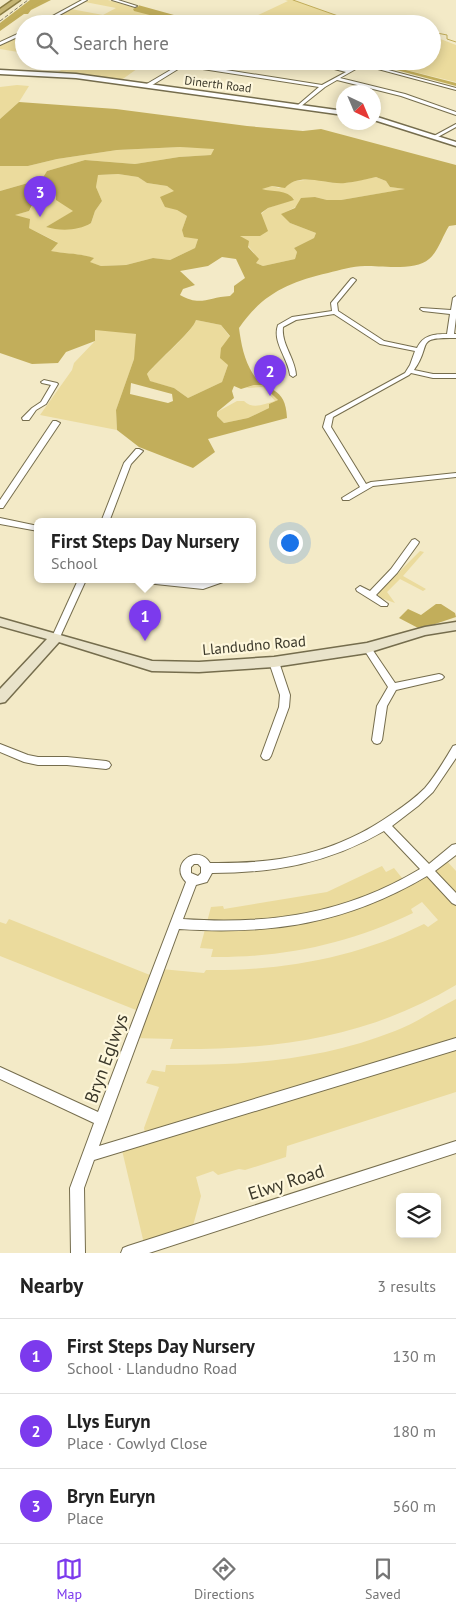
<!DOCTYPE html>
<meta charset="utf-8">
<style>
:root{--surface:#fff;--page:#f6f6f6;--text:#222;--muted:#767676;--line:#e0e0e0;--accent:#7c3aed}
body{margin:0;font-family:"PT Sans",sans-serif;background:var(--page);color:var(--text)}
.controls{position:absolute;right:15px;bottom:15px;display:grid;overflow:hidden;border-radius:8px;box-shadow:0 2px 12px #0003}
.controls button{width:45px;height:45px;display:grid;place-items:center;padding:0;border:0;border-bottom:1px solid var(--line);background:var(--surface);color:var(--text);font:25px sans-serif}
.compass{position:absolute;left:336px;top:85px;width:45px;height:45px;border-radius:50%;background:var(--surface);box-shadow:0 2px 12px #0003;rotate:136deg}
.you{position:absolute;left:289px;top:542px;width:18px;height:18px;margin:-12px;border:4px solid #fff;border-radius:50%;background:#1a73e8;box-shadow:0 0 0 8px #1a73e833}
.badge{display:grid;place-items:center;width:32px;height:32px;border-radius:50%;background:var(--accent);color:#fff;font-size:16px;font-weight:700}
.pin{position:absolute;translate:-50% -41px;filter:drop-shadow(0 1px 2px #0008)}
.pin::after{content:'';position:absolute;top:26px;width:18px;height:15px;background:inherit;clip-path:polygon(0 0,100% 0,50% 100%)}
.popup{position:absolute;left:34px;top:518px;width:222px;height:65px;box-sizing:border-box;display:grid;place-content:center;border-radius:8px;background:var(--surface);filter:drop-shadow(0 1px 4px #0005);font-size:16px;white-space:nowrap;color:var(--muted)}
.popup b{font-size:19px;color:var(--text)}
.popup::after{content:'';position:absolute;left:50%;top:100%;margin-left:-10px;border:10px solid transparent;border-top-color:var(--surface)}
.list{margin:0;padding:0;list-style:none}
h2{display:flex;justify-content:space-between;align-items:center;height:65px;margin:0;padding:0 20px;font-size:21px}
h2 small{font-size:16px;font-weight:400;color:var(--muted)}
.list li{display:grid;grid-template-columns:32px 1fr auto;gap:15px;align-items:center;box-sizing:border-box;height:75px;padding:0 20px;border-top:1px solid var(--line)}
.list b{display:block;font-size:19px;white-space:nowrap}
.list p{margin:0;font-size:16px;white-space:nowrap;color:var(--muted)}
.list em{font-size:16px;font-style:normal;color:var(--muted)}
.icon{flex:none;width:28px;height:28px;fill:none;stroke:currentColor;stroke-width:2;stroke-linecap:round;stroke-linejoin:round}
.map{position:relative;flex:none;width:456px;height:1253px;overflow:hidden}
.search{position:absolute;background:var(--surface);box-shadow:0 2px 12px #0003;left:15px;right:15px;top:15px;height:55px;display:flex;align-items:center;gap:12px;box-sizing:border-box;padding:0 18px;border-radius:28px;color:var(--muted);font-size:19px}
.sheet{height:290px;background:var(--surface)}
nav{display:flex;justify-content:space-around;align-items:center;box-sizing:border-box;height:70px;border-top:1px solid var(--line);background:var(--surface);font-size:14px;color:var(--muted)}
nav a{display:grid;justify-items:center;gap:2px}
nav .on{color:var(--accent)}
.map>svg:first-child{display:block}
.green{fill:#ebdb9d}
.forest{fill:#c2ae5b;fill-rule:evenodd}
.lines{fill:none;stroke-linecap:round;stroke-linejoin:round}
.stream{stroke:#c0ac59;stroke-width:1}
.minor-casing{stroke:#756d4d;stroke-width:2}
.tertiary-casing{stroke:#756d4d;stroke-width:3}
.secondary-casing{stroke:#756d4d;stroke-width:3}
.trunk-casing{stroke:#8a7c42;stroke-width:3}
.minor{fill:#fff;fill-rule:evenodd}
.tertiary{fill:#fff;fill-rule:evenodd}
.secondary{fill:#e9e3ca;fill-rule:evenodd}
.trunk{fill:#c4b472;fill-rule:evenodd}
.rail{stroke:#817c66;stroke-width:1;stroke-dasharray:4 2;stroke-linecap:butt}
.labels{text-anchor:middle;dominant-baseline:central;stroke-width:4.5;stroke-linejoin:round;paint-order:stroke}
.far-street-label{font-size:12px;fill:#3b382a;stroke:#fef7db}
.street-label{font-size:15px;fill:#3b382a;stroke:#fef7db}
.near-street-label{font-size:18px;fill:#3b382a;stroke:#fef7db}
</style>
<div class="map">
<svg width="456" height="1253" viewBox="0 0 456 1253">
<rect width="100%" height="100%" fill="#f3eac7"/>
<g class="green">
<polygon points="90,0 108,0 189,24 43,24 71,9 103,15 116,8 85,2"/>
<polygon points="285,0 293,0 341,17 371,24 239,24 288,1"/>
<polygon points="24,34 24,53 0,49 0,46"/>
<polygon points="438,38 456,45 456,82 394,67 397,61 432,61 432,39"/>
<polygon points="69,61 148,61 120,81 56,73 74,63"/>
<polygon points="17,85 29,86 19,102 0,119 0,87"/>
<polygon points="180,147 214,148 212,155 179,157 135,164 85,160 47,171 42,179 0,191 0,166 28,166 57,159 117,150"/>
<path d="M 118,174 L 138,177 L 147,183 L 167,186 L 175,191 L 177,210 L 187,216 L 182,230 L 198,239 L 195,248 L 170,260 L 153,258 L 126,265 L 101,266 L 89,262 L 93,258 C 79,253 65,254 50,251 L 57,242 L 29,228 L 14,215 L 29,211 L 45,188 L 56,193 L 74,211 L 46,227 L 91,223 L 95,211 L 102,201 L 96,187 L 97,175 Z"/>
<polygon points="376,177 386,181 390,187 406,189 341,200 327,200 315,197 282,214 290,223 316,233 314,238 294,248 297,252 295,259 263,266 256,263 254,253 239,235 260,236 261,214 268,208 294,199 260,189 272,186 279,188 295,181 315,179 333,183 346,183"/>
<path d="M 196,320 L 221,325 L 230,337 L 228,365 L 222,382 L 188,398 L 174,388 L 149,381 L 147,374 C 157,362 193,331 196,320 Z"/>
<polygon points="95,329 137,334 134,359 116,410 117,430 40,415 72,370 74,363 95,341"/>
<path d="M 254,385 L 262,385 L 278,400 L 269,404 L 269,408 L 248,418 L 224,423 L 217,416 L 217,412 L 237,401 L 244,401 C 253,410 264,404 275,401 L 263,387 L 246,388 Z"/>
<polygon points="420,551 424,552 403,576 426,589 423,591 400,579 387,592 395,603 378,597 379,592"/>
<path d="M 445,859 L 456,871 L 456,985 C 365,1039 274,1050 170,1049 L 173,1039 L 132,1038 L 141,1012 L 0,956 L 0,922 L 6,924 L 9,919 L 155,977 L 161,969 L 204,973 L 206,970 C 281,971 356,958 424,924 L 428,927 L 438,920 L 422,902 L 411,909 L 413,913 C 349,944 282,958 211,957 L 213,949 L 200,948 L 211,907 L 223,906 L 224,909 L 327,892 L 382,866 L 386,872 L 394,868 L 406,883 Z"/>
<path d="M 456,999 L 456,1092 L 287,1146 L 286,1157 L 245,1170 L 239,1169 L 218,1175 L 213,1171 L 196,1177 L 201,1196 L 191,1233 L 145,1248 L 121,1146 L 146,1138 L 144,1128 L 159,1087 L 146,1083 L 152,1070 L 165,1072 L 166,1065 C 244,1066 322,1060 395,1031 C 416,1023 436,1009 456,999 Z"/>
</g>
<g class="forest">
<polygon points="30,0 51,0 31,10 28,14 24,14 0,31 0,23"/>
<polygon points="138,5 192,20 202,20 206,23 173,24 173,21 134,11 133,9 139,6"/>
<polygon points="363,61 383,64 397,61 394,67 456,83 456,86"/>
<path d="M 19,102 L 116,109 L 247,126 L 303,131 L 321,129 L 456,165 L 456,225 L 449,226 C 443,235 438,252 429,259 C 416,271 382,266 365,266 C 352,266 340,270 328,273 C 289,282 262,294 239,328 C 241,343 244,360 253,374 C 265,393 286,384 287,418 L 208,439 L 215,452 L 193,468 L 139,447 L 117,430 L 116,410 L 134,359 L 136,334 L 95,330 L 95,341 L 66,352 L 58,363 L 32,364 L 0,353 L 0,191 L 42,179 L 47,171 L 85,160 L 135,164 L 179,157 L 211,155 L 214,149 L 180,147 L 117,150 L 57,159 L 28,166 L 0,166 L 0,119 ZM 118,174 L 138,177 L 147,183 L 167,186 L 174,191 L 160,197 L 165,207 L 177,210 L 187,216 L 182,230 L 184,237 L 198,239 L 195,248 L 170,260 L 153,258 L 126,265 L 101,266 L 90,262 L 94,258 C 79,253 66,254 51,251 L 58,243 L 29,228 L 30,219 L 15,215 L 29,211 L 34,201 L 46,198 L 45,188 L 56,193 L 56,200 L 73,211 L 46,227 C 60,231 78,231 91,223 L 95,211 L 102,201 L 96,187 L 98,175 ZM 376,177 L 386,181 L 390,187 L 405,189 L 341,200 L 327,200 L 315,197 L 301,198 L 295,208 L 281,214 L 290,223 L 316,233 L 314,238 L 294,248 L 297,252 L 295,259 L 263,266 L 256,263 L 259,259 L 248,247 L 249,241 L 240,236 L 260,236 L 268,231 L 261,213 L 268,208 L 294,200 C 288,189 271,192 262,189 L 272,186 L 285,188 C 299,171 326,185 345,183 C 355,182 366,179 376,177 ZM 222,257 L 236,259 L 245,278 L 234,286 L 234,292 L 230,296 C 208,297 201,307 180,295 L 183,289 L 195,285 L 180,271 L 208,266 ZM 196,320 L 221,325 L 230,336 L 221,348 L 220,358 L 228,365 L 222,382 L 188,398 L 174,388 L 150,381 L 147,374 C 157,361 193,331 196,320 ZM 131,383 L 172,394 L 173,401 L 168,403 L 130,394 ZM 254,385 L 262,385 L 278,400 L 269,404 L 269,408 L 248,418 L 224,423 L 217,416 L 217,412 L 234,398 L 232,391 L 234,386 L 241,389 Z"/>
<polygon points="436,604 441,604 455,613 456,617 420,629 399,618 408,609 421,615"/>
</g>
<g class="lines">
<g class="stream">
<polyline points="293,0 341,17 379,24"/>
<polyline points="0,27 43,0"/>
<polyline points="432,32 447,35 447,39 456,42"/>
<polyline points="432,36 434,35"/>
<polyline points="385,65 391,61"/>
</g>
<defs>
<g id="minor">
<polygon points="82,0 87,0 43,24 38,24"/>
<polygon points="112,0 118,0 137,6 135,7"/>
<polygon points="24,31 24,34 0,45 0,42"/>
<polygon points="157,61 169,61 322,85 346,72 303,61 312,61 349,70 362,63 456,88 456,90 363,65 340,78 405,94 456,112 456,115 401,96 337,80 325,87 300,107 298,107 298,105 319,87 183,66 149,87 145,87 145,85 179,65"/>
<polygon points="456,124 456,127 436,138 432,137"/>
<path d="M 353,278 L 356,280 L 337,303 L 338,311 L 384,341 L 417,348 C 423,335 434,334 447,334 L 450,314 L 423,311 L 420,309 L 421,308 L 451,310 L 453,298 L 456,296 L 456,318 L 454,334 L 456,334 L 456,338 C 413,337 433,344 414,370 L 433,374 L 456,374 L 456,378 L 433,378 L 411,373 L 409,375 L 333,417 L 331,427 L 366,484 L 371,482 L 456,473 L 456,477 L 373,486 L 349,500 L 343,500 L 342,498 L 360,487 L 323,427 L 326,416 L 405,373 L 410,365 L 415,351 L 380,344 L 334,314 L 296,320 L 283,327 C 281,344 295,358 296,375 L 293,377 L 290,375 C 288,358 272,342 278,325 L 292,317 L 332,311 L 331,303 L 351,279 Z"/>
<polygon points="44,380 57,383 58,384 46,404 36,410 29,420 23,420 22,418 32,408 41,402 51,385 42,383 41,382"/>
<polygon points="53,421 56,421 60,423 3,508 0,508 0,500"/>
<polygon points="136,449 139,449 143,451 131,464 109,522 101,522 124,463"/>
<polygon points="0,518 38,526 38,531 0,524"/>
<polygon points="415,539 419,542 418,544 397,573 376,595 388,604 387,606 381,606 357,591 356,589 360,586 370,591 391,569 412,540"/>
<polygon points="78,580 86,580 60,637 59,639 53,639 52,637"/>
<polygon points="142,580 171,580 203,583 212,580 224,580 223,582 203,589 146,583"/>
<polygon points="367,645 370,646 395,683 439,674 442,675 444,677 442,679 439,680 396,690 387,706 382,740 380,743 377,744 374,743 372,740 377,706 388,687 363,648"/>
<polygon points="274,659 277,660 279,662 290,695 289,707 271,756 269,759 266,760 263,759 261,756 279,707 280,695 269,662 271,660"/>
<polygon points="0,744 28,755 38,757 67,757 106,761 109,762 111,765 109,768 106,769 67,765 38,765 24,762 0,752"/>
<path d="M 456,745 L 456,758 L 433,792 L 418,806 L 392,826 L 429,864 L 452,845 L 456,844 L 456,855 L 435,871 L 456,893 L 456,905 L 452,903 L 427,876 C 346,924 271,935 179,929 L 99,1146 L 456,1038 L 456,1050 L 94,1160 L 84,1188 L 85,1253 L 71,1253 L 70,1188 L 94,1123 L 0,1079 L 0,1067 L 98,1112 L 186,882 C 168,864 198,843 210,863 C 278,864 335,854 392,814 C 404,806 415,798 425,788 C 436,775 444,761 453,746 ZM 384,831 L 420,869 C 345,914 269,925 183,919 L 196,885 L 207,882 L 212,873 C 275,873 329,863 384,831 ZM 194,864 L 198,864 L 201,867 L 201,873 L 198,876 L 191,873 L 191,867 Z"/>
<polygon points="456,1141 456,1153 149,1253 121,1253 123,1248 128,1246"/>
</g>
<g id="tertiary">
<polygon points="0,70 76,74 344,111 344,115 76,78 0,74"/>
<polygon points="374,116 456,142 456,146 374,120"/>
</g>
<polygon id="secondary" points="0,618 152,661 199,662 274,657 367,643 425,627 456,622 456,630 425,635 367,653 274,667 199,672 152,671 59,642 5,702 0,703 0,689 47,639 0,626"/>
<polygon id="trunk" points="13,0 20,0 0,14 0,9"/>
</defs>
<use href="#minor" class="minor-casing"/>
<use href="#tertiary" class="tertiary-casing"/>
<use href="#secondary" class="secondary-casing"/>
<use href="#trunk" class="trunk-casing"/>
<use href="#minor" class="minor"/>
<use href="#tertiary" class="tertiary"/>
<use href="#secondary" class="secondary"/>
<use href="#trunk" class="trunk"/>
<polyline class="rail" points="0,21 28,0"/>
</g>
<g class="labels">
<g class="far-street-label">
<text transform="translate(218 84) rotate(7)">Dinerth Road</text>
</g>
<g class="street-label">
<text transform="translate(254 645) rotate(-5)">Llandudno Road</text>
</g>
<g class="near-street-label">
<text transform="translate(106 1058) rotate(-70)">Bryn Eglwys</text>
<text transform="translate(286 1182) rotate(-18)">Elwy Road</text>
</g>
</g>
</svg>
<div class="controls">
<button><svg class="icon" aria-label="layers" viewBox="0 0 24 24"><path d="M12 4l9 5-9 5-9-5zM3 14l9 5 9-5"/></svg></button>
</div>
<svg class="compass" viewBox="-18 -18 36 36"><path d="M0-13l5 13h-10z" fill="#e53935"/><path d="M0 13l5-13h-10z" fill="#767676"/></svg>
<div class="you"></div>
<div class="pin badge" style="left:145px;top:641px">1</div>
<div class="popup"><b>First Steps Day Nursery</b>School</div>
<div class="pin badge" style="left:270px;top:396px">2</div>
<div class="pin badge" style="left:40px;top:217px">3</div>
<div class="search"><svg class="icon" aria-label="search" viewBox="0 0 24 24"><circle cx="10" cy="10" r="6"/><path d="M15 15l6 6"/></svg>Search here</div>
</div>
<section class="sheet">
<h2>Nearby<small>3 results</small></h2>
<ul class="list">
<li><span class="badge">1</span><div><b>First Steps Day Nursery</b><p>School · Llandudno Road</p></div><em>130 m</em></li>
<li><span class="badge">2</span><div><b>Llys Euryn</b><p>Place · Cowlyd Close</p></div><em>180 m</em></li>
<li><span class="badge">3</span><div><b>Bryn Euryn</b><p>Place</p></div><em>560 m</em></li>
</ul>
</section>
<nav>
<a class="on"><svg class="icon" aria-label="map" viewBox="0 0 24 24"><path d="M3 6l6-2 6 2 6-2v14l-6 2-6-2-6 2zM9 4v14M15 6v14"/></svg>Map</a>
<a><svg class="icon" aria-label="directions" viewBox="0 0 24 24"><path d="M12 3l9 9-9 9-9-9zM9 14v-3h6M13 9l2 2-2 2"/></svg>Directions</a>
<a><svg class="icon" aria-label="saved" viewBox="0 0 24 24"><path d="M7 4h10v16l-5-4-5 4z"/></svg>Saved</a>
</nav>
